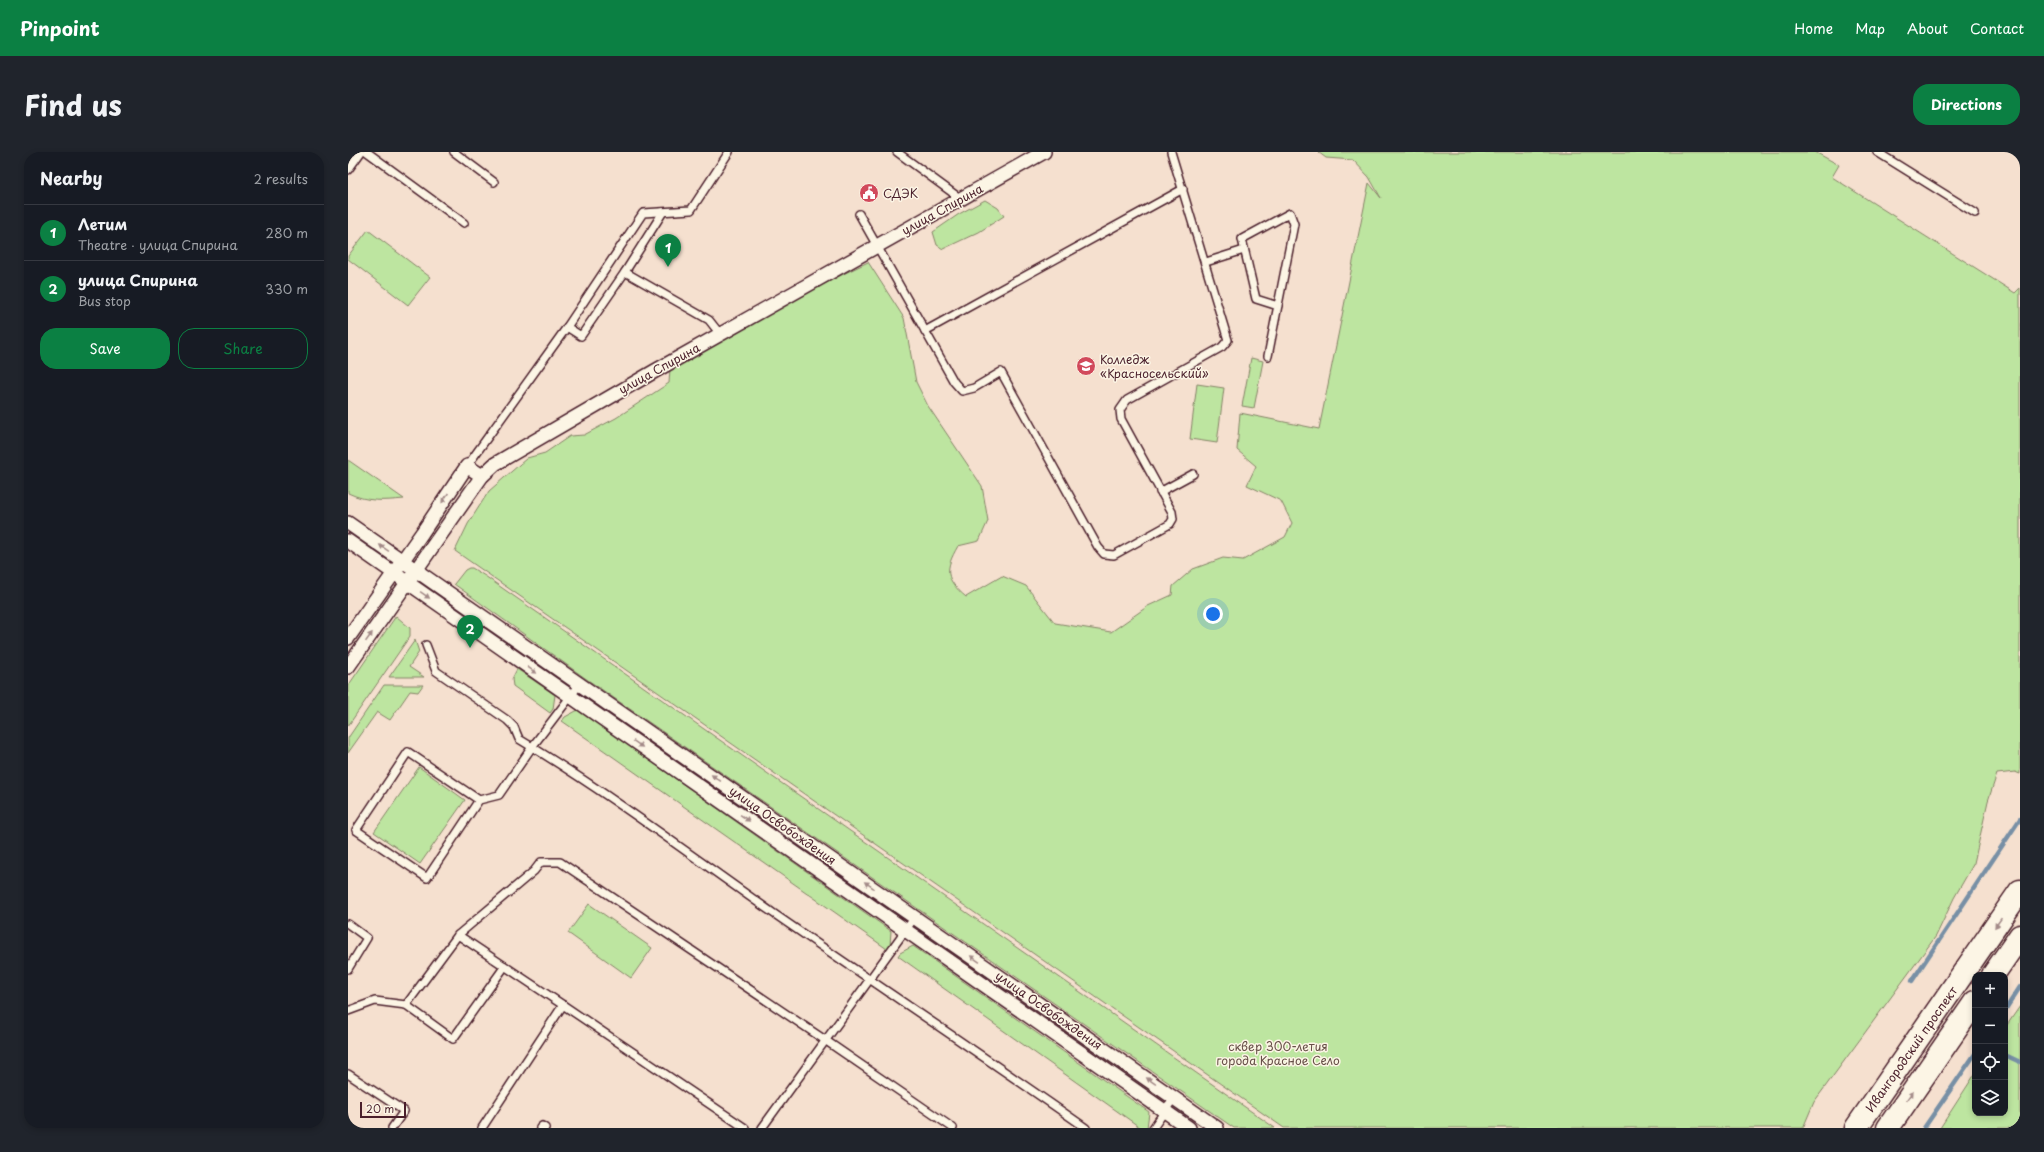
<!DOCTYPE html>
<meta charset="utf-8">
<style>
:root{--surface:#171b24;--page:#20242c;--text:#f1f3f6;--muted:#9ea1a6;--line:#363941;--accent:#0b8043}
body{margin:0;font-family:"Playpen Sans",sans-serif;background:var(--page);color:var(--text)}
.controls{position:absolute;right:12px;bottom:12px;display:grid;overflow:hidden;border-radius:8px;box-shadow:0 2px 6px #0003}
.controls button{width:36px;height:36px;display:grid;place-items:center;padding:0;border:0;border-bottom:1px solid var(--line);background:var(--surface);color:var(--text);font:20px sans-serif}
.scale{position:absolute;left:12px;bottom:10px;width:46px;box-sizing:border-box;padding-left:4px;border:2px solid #4a1f2b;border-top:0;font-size:11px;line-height:14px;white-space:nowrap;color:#4a1f2b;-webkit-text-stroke:3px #fcf5e5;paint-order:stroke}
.you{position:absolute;left:865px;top:462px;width:14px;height:14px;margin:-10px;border:3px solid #fff;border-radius:50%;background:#1a73e8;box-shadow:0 0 0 6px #1a73e833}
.badge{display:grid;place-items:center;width:26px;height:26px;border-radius:50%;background:var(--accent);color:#fff;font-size:13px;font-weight:700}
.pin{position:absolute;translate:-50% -33px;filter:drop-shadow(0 1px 2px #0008)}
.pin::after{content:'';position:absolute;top:21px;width:14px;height:12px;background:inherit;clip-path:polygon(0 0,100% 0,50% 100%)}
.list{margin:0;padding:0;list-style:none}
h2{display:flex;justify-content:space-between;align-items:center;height:52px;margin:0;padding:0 16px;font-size:17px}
h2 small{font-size:13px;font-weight:400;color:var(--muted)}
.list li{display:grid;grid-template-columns:26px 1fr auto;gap:12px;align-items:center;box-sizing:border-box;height:56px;padding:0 16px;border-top:1px solid var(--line)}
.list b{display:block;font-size:15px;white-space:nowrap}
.list p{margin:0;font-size:13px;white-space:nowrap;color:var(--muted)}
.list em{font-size:13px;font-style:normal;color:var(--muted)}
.actions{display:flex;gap:8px;padding:12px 16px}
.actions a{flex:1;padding:9px 0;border:1px solid var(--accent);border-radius:16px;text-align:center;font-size:14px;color:var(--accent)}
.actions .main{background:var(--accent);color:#fff}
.icon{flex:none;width:22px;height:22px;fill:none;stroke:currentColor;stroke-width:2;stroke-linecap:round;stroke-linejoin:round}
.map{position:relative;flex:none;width:1672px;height:976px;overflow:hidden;border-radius:16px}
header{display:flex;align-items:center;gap:24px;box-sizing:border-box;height:56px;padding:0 20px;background:var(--accent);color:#fff}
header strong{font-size:19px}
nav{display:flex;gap:22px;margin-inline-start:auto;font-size:14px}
.intro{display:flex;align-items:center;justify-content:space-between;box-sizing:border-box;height:96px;padding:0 24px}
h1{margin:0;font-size:28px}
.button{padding:10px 18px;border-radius:16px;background:var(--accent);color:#fff;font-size:14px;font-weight:700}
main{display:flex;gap:24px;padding:0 24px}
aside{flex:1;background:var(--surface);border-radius:16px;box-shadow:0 2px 6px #0003}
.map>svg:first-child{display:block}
.green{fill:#bde5a0;stroke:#848266}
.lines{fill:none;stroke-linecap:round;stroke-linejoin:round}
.stream{stroke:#778fa5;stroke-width:4.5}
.lane-casing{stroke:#4a1f2b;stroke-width:10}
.street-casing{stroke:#4a1f2b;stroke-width:16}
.highway-casing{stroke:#4a1f2b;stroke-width:25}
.lane{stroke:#fcf5e5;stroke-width:7}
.street{stroke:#fcf5e5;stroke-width:13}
.highway{stroke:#fcf5e5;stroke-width:22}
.oneway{fill:#a38a88}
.labels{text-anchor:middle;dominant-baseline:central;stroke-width:3;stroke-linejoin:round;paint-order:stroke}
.poi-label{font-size:12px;fill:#4a1f2b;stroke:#fcf5e5;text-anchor:start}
.street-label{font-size:12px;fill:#4a1f2b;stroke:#fcf5e5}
.park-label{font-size:12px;fill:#675048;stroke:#fcf5e5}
</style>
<header>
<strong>Pinpoint</strong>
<nav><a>Home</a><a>Map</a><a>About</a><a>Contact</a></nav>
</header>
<div class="intro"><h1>Find us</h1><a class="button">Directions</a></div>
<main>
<aside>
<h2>Nearby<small>2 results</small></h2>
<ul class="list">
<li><span class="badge">1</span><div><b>Летим</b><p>Theatre · улица Спирина</p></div><em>280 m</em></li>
<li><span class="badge">2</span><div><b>улица Спирина</b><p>Bus stop</p></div><em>330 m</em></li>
</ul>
<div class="actions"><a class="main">Save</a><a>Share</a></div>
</aside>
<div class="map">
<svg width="1672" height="976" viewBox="0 0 1672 976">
<rect width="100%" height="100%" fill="#f5e0cf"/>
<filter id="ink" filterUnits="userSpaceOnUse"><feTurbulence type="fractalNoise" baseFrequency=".025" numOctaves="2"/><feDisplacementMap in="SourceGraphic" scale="8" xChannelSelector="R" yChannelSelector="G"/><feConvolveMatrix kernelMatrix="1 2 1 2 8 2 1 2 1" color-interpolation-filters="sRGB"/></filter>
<g filter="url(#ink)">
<g class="green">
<path d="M 970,0 L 1467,0 L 1491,13 L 1484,25 L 1667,141 L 1672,136 L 1672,622 L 1667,620 L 1649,622 L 1640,649 L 1626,711 L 1606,746 L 1588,784 L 1466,950 L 1455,976 L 936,976 L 107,399 L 120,372 L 141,339 L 179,306 L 197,301 L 222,284 L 236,283 L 268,266 L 321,231 L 322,217 C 388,182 452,142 520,110 L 556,166 L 568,230 L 580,254 L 634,334 L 640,369 L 631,389 L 610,394 C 596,418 597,427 618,445 L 654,424 L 678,434 L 707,471 L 763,480 L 800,454 L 824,443 L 825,434 L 845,417 L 875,406 L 895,408 L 937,385 L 944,371 L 933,349 L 899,333 L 908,314 L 889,298 L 892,261 L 971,277 L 1021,31 L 1033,46 L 1021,25 L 1005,8 L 978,6 Z"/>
<polygon points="637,48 650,56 656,64 631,80 595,97 589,93 585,80 611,62"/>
<polygon points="20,78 82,125 60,153 0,107 0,104"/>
<polygon points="903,206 915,209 906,256 894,254"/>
<polygon points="849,232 876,236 869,291 842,287"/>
<path d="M 0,308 L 56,347 C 35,349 19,350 0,341 Z"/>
<polygon points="121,416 124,416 137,424 927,976 886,976 237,526 106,432 117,418"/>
<polygon points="48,464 62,476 62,484 0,574 0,534"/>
<polygon points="67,488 71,500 61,515 76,525 41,525"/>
<polygon points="169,517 207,543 205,557 202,561 165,534 164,527"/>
<polygon points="36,533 75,533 70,540 62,539 42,568 29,560 0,601 0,586"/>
<polygon points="230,558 543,779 542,793 539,797 214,569 217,565"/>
<polygon points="71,615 117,648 72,712 26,680"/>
<polygon points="241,752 304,796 283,826 220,781"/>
<polygon points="565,794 801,960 799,976 793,976 550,804 552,801"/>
<polygon points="1672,854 1672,976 1592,976 1627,922 1627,961 1657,961 1657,876"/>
</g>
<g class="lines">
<g class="stream">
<polyline points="1564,829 1672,667"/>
<polyline points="1657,858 1672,835"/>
<polyline points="1657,903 1672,910"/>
<polyline points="1576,976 1627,902"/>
</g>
<defs>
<g id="lane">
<polyline points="19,0 116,71"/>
<polyline points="106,0 146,30"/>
<polyline points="549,0 613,47"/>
<polyline points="1529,0 1627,61"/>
<polyline points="0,18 13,0"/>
<polyline points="315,60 277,120 361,168 372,182"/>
<polyline points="511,62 606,230 614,239 626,236 653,220 750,395 756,402 766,403 822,372 825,367 824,360 773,267 772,258 779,248 874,195 880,188 823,0"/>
<polyline points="858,110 896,98"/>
<polyline points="219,175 233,184 277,120"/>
<polyline points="577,179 835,37"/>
<polyline points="920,204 946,72 942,61 894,87 908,147 930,154"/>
<polyline points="119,314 219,175 295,61 343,58 381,0"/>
<polyline points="812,340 845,322"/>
<path d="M 78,493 L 88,519 L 159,568 L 166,575 L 171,587 C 259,640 341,702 425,761 C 529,833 634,903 738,976"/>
<polyline points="131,648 60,600 8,678 79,726 131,648 151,643 184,595 232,532"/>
<polyline points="0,772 19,786 0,817"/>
<polyline points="110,783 186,719 193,710 212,710 477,888 605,976"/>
<polyline points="58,853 110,783 215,853"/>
<polyline points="0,859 27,849 58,853 105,887 157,814"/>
<polyline points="0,922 56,959 44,976"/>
<polyline points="134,976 215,853 397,976"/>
<polyline points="192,976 194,974 197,976"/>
<polyline points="414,976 567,765"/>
<polyline points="805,976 826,946"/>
</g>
<g id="street">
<polyline points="0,371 869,976"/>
<polyline points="0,389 841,976"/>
<polyline points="0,486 74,381 119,314 134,324"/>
<polyline points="0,515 134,324 147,312 307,219 696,0"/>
</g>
<g id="highway">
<polyline points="1645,823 1672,784"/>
<polyline points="1508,976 1672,739"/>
<polyline points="1540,976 1627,850"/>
</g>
</defs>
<use href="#lane" class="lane-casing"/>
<use href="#street" class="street-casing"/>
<use href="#highway" class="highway-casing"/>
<use href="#lane" class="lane"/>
<use href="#street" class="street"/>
<use href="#highway" class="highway"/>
</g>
<defs><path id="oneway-solid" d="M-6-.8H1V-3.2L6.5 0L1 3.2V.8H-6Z"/></defs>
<g class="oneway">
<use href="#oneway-solid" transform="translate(97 346) rotate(124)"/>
<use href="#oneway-solid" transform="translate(36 396) rotate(-145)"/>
<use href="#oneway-solid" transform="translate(77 443) rotate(35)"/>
<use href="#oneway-solid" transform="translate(21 485) rotate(-55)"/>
<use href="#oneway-solid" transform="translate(184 518) rotate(35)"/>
<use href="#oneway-solid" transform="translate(290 592) rotate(35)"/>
<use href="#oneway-solid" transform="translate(368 626) rotate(-145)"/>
<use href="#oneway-solid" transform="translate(397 666) rotate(35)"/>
<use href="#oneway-solid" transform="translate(521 733) rotate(-145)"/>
<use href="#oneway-solid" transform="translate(1650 771) rotate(125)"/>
<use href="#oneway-solid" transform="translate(627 807) rotate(-145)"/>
<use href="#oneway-solid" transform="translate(803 929) rotate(-145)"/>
<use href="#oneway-solid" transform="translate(1562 944) rotate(-55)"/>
</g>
</g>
<defs>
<symbol id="civic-disc" viewBox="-11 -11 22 22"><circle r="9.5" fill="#d1495b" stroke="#fcf5e5"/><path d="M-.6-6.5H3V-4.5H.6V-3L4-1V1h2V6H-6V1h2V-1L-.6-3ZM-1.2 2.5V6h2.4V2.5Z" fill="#fff"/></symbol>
<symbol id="university-disc" viewBox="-11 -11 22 22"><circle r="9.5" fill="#d1495b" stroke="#fcf5e5"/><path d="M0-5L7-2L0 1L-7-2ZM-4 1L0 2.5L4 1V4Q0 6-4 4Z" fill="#fff"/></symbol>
</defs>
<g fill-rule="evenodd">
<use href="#civic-disc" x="510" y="30" width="22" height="22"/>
<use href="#university-disc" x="727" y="203" width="22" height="22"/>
</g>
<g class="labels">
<g class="poi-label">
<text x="535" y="41">СДЭК</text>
<text x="752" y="207">Колледж<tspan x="752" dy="14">«Красносельский»</tspan></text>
</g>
<g class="street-label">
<text transform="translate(594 57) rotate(-29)">улица Спирина</text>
<text transform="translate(311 216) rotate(-29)">улица Спирина</text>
<text transform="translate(435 673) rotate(35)">улица Освобождения</text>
<text transform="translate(701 858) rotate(35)">улица Освобождения</text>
<text transform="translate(1563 897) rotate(-55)">Ивангородский проспект</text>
</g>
<g class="park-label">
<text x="930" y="894">сквер 300-летия<tspan x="930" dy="14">города Красное Село</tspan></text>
</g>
</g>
</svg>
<div class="controls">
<button>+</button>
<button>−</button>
<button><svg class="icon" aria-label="locate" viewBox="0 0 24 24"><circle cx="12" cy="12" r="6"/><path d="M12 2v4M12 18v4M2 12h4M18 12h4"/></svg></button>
<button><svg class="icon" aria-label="layers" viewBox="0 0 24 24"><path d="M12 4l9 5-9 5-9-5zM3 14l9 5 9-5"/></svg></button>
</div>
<div class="scale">20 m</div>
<div class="you"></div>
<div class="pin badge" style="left:320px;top:115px">1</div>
<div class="pin badge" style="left:122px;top:496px">2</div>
</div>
</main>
